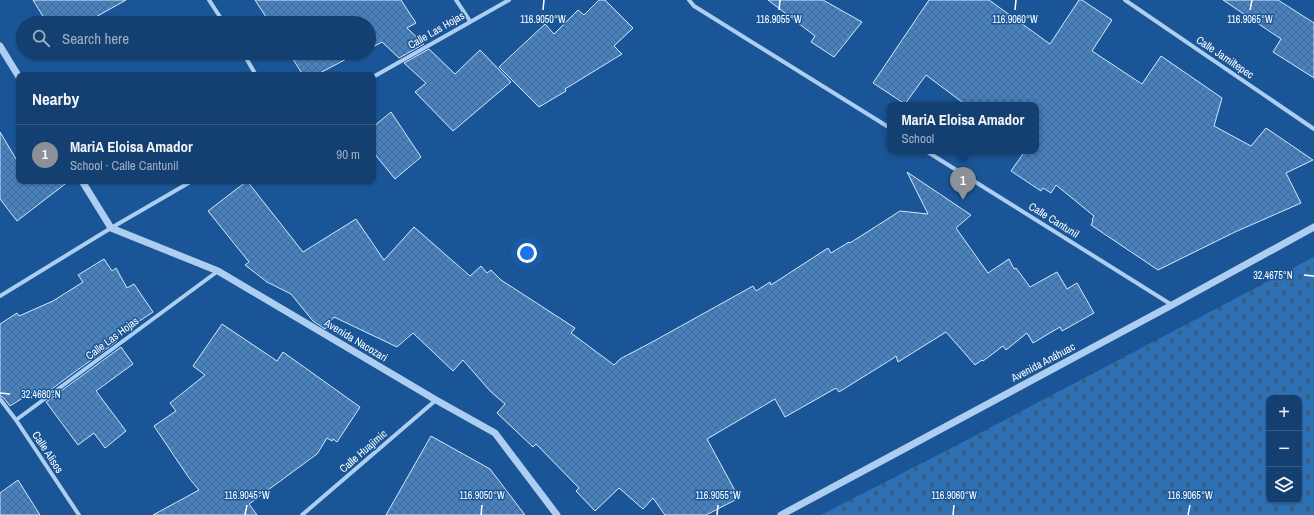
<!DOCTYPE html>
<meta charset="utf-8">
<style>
:root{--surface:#144071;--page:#214b79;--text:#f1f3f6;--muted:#9dafc3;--line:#335984;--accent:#8c9099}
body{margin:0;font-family:"Archivo Narrow",sans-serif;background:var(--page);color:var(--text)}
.controls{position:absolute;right:12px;bottom:12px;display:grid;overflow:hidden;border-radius:8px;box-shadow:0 1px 3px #0004}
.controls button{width:36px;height:36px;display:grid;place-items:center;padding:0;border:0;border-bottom:1px solid var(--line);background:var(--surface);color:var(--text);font:20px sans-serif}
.you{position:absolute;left:527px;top:253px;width:14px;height:14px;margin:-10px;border:3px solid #fff;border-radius:50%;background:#1a73e8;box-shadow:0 0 0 6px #1a73e833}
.badge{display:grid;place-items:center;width:26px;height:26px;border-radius:50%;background:var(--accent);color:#fff;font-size:13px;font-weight:700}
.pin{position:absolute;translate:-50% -33px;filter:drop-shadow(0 1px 2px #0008)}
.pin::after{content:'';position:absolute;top:21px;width:14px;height:12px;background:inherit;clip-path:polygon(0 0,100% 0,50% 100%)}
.popup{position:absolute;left:887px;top:102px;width:152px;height:52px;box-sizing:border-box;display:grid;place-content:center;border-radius:8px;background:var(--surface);filter:drop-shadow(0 1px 3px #0005);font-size:13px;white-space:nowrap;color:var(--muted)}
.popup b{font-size:15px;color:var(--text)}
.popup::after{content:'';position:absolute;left:50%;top:100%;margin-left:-8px;border:8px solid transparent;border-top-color:var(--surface)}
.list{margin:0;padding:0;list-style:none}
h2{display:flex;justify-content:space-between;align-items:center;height:52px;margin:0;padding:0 16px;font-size:17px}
h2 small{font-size:13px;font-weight:400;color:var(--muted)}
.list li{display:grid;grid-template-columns:26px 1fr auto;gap:12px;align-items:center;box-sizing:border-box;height:60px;padding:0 16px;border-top:1px solid var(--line)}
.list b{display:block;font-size:15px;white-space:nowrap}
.list p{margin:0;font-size:13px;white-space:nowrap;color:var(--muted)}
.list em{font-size:13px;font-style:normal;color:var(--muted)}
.icon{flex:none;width:22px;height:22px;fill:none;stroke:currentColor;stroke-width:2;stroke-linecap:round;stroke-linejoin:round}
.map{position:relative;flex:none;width:1314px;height:515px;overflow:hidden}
.search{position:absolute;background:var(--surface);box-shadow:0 1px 3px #0004;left:16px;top:16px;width:360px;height:44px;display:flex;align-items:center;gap:10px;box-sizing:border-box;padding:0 14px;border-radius:22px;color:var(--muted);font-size:15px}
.panel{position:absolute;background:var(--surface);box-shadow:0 1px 3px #0004;left:16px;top:72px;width:360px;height:112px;border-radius:8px}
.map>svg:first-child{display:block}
.cemetery{fill:url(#cemetery-stones);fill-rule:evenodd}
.building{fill:url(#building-cross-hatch);stroke:#d4e8fb}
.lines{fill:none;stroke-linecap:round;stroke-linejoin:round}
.minor{stroke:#adcef0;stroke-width:4}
.tertiary{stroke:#adcef0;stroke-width:7}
.ticks{fill:none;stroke:#fff;stroke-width:1.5}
.labels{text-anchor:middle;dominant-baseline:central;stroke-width:3;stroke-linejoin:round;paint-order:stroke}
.street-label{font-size:11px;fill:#fff;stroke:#1a5697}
.ticks-label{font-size:10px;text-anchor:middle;fill:#fff;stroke:#1a5697;stroke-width:3;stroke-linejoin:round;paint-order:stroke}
</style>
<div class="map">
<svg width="1314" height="515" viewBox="0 0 1314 515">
<defs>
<pattern id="cemetery-stones" width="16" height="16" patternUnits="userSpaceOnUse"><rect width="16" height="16" fill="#2e70b4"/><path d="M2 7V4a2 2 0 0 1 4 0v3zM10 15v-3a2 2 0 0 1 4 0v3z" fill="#3e5c7b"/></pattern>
<pattern id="building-cross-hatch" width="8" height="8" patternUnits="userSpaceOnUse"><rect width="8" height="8" fill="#4781bf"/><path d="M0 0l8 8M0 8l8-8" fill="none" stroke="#49698b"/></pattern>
</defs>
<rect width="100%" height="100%" fill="#1a5697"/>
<path class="cemetery" d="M 1314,257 L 1314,515 L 821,515 L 965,441 ZM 1269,398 L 1299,398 L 1299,500 L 1269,500 Z"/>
<g class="building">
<polygon points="33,0 126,0 85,23 47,23"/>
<polygon points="255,0 401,0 416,23 407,28 424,44 399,58 382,42 371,48 369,46 369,23 270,23"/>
<polygon points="599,0 605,0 633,28 614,46 622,54 565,89 566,91 539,107 499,67 545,24 554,34 578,10 584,15"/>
<polygon points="768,0 823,0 862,22 834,57 811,42 815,36"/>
<polygon points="929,0 989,0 1050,44 1079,0 1082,0 1112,20 1092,51 1142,84 1161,56 1222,98 1214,126 1251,146 1266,128 1313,160 1286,173 1301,203 1235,232 1158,270 1091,225 1093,221 1092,220 1094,216 1056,185 1051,193 1043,188 1041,191 1011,171 1025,151 1036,151 1036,105 966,105 926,75 905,104 873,83"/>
<polygon points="1223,0 1278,0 1314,23 1314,78 1273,52 1281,39"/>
<polygon points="429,49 455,74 480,50 511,82 453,131 415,92 426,83 404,63"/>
<polygon points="289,53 352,53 354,55 316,75 303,75"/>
<polygon points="391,112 421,157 395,179 373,152 373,127"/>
<polygon points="0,132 19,164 19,181 69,181 17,221 0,199"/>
<polygon points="907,172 971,215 956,228 988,273 1009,259 1014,269 1016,268 1030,287 1057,272 1067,289 1077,283 1094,313 1062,331 1060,327 1033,343 1027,333 1006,350 1003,346 983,361 982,360 975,365 946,332 898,362 896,356 892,359 839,392 836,388 785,417 775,399 707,439 739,498 706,515 665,515 653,498 643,509 619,488 595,511 576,491 579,488 536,444 533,447 497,413 505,404 490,391 463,360 453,371 413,333 397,347 334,317 325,329 313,321 291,294 267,282 245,265 249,262 208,211 247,181 303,252 356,219 384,260 414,227 470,276 481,266 487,273 491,270 501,280 575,328 571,333 614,365 620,359 654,341 753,286 756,291 770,282 771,285 828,248 831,253 849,242 850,243 900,211 928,214"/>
<polygon points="104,259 112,271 116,268 127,288 134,284 153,312 114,338 117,341 42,396 37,389 10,406 3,397 0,396 0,324 17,313 19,316 53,301 83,282 78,275"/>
<polygon points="222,324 277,361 283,352 360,407 337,442 333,439 332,441 327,438 317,454 249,504 257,515 153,515 199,490 189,478 154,426 176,411 170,403 205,375 193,366"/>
<polygon points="121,347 133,364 96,391 126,431 105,448 94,433 78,445 46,402"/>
<polygon points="431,436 490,469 525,515 386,515"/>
<polygon points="18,480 40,515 0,515 0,493"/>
</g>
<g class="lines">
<g class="minor">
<polyline points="209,0 224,23"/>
<polyline points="456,0 470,21"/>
<polyline points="689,0 694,6 890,128"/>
<polyline points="1125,0 1314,129"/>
<polyline points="243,53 256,75"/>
<polyline points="373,77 509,0"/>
<polyline points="926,151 1172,305"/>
<polyline points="0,296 111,228 192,181"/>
<polyline points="0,399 16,420 79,515"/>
<polyline points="16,420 218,271"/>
<polyline points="302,515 436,400"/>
</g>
<g class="tertiary">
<polyline points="0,46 19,77"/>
<polyline points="82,181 111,228 218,271 436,400 495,433 557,515"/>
<polyline points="781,515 1172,305 1314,227"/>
</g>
</g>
<path class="ticks" d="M 543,10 L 544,0M 779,10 L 780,0M 1015,10 L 1016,0M 1250,10 L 1252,0M 1304,275 L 1314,276M 0,393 L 10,394M 245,515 L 247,505M 481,515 L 482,505M 717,515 L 718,505M 953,515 L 954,505M 1188,515 L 1190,505"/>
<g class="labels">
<g class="street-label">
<text transform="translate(436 30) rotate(-30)">Calle Las Hojas</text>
<text transform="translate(1225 57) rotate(34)">Calle Jamiltepec</text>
<text transform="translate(1054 220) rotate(32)">Calle Cantunil</text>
<text transform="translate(112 338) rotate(-37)">Calle Las Hojas</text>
<text transform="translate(356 340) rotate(31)">Avenida Nacozari</text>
<text transform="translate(1043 362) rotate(-28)">Avenida Anáhuac</text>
<text transform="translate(363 451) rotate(-41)">Calle Huajimic</text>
<text transform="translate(48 452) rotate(57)">Calle Alisos</text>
</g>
</g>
<g class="ticks-label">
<text x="543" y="23">116.9050°W</text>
<text x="779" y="23">116.9055°W</text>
<text x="1015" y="23">116.9060°W</text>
<text x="1250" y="23">116.9065°W</text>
<text x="1273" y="279">32.4675°N</text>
<text x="41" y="398">32.4680°N</text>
<text x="247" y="499">116.9045°W</text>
<text x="482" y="499">116.9050°W</text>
<text x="718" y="499">116.9055°W</text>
<text x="954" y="499">116.9060°W</text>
<text x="1190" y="499">116.9065°W</text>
</g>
</svg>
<div class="controls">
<button>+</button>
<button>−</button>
<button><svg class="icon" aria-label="layers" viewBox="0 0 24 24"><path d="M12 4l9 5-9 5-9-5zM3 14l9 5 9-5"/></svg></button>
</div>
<div class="you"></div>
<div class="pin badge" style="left:963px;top:200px">1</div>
<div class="popup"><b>MariA Eloisa Amador</b>School</div>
<div class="search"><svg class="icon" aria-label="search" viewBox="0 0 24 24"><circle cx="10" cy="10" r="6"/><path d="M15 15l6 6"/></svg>Search here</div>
<section class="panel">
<h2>Nearby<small></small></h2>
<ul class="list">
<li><span class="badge">1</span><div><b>MariA Eloisa Amador</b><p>School · Calle Cantunil</p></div><em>90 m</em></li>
</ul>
</section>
</div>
